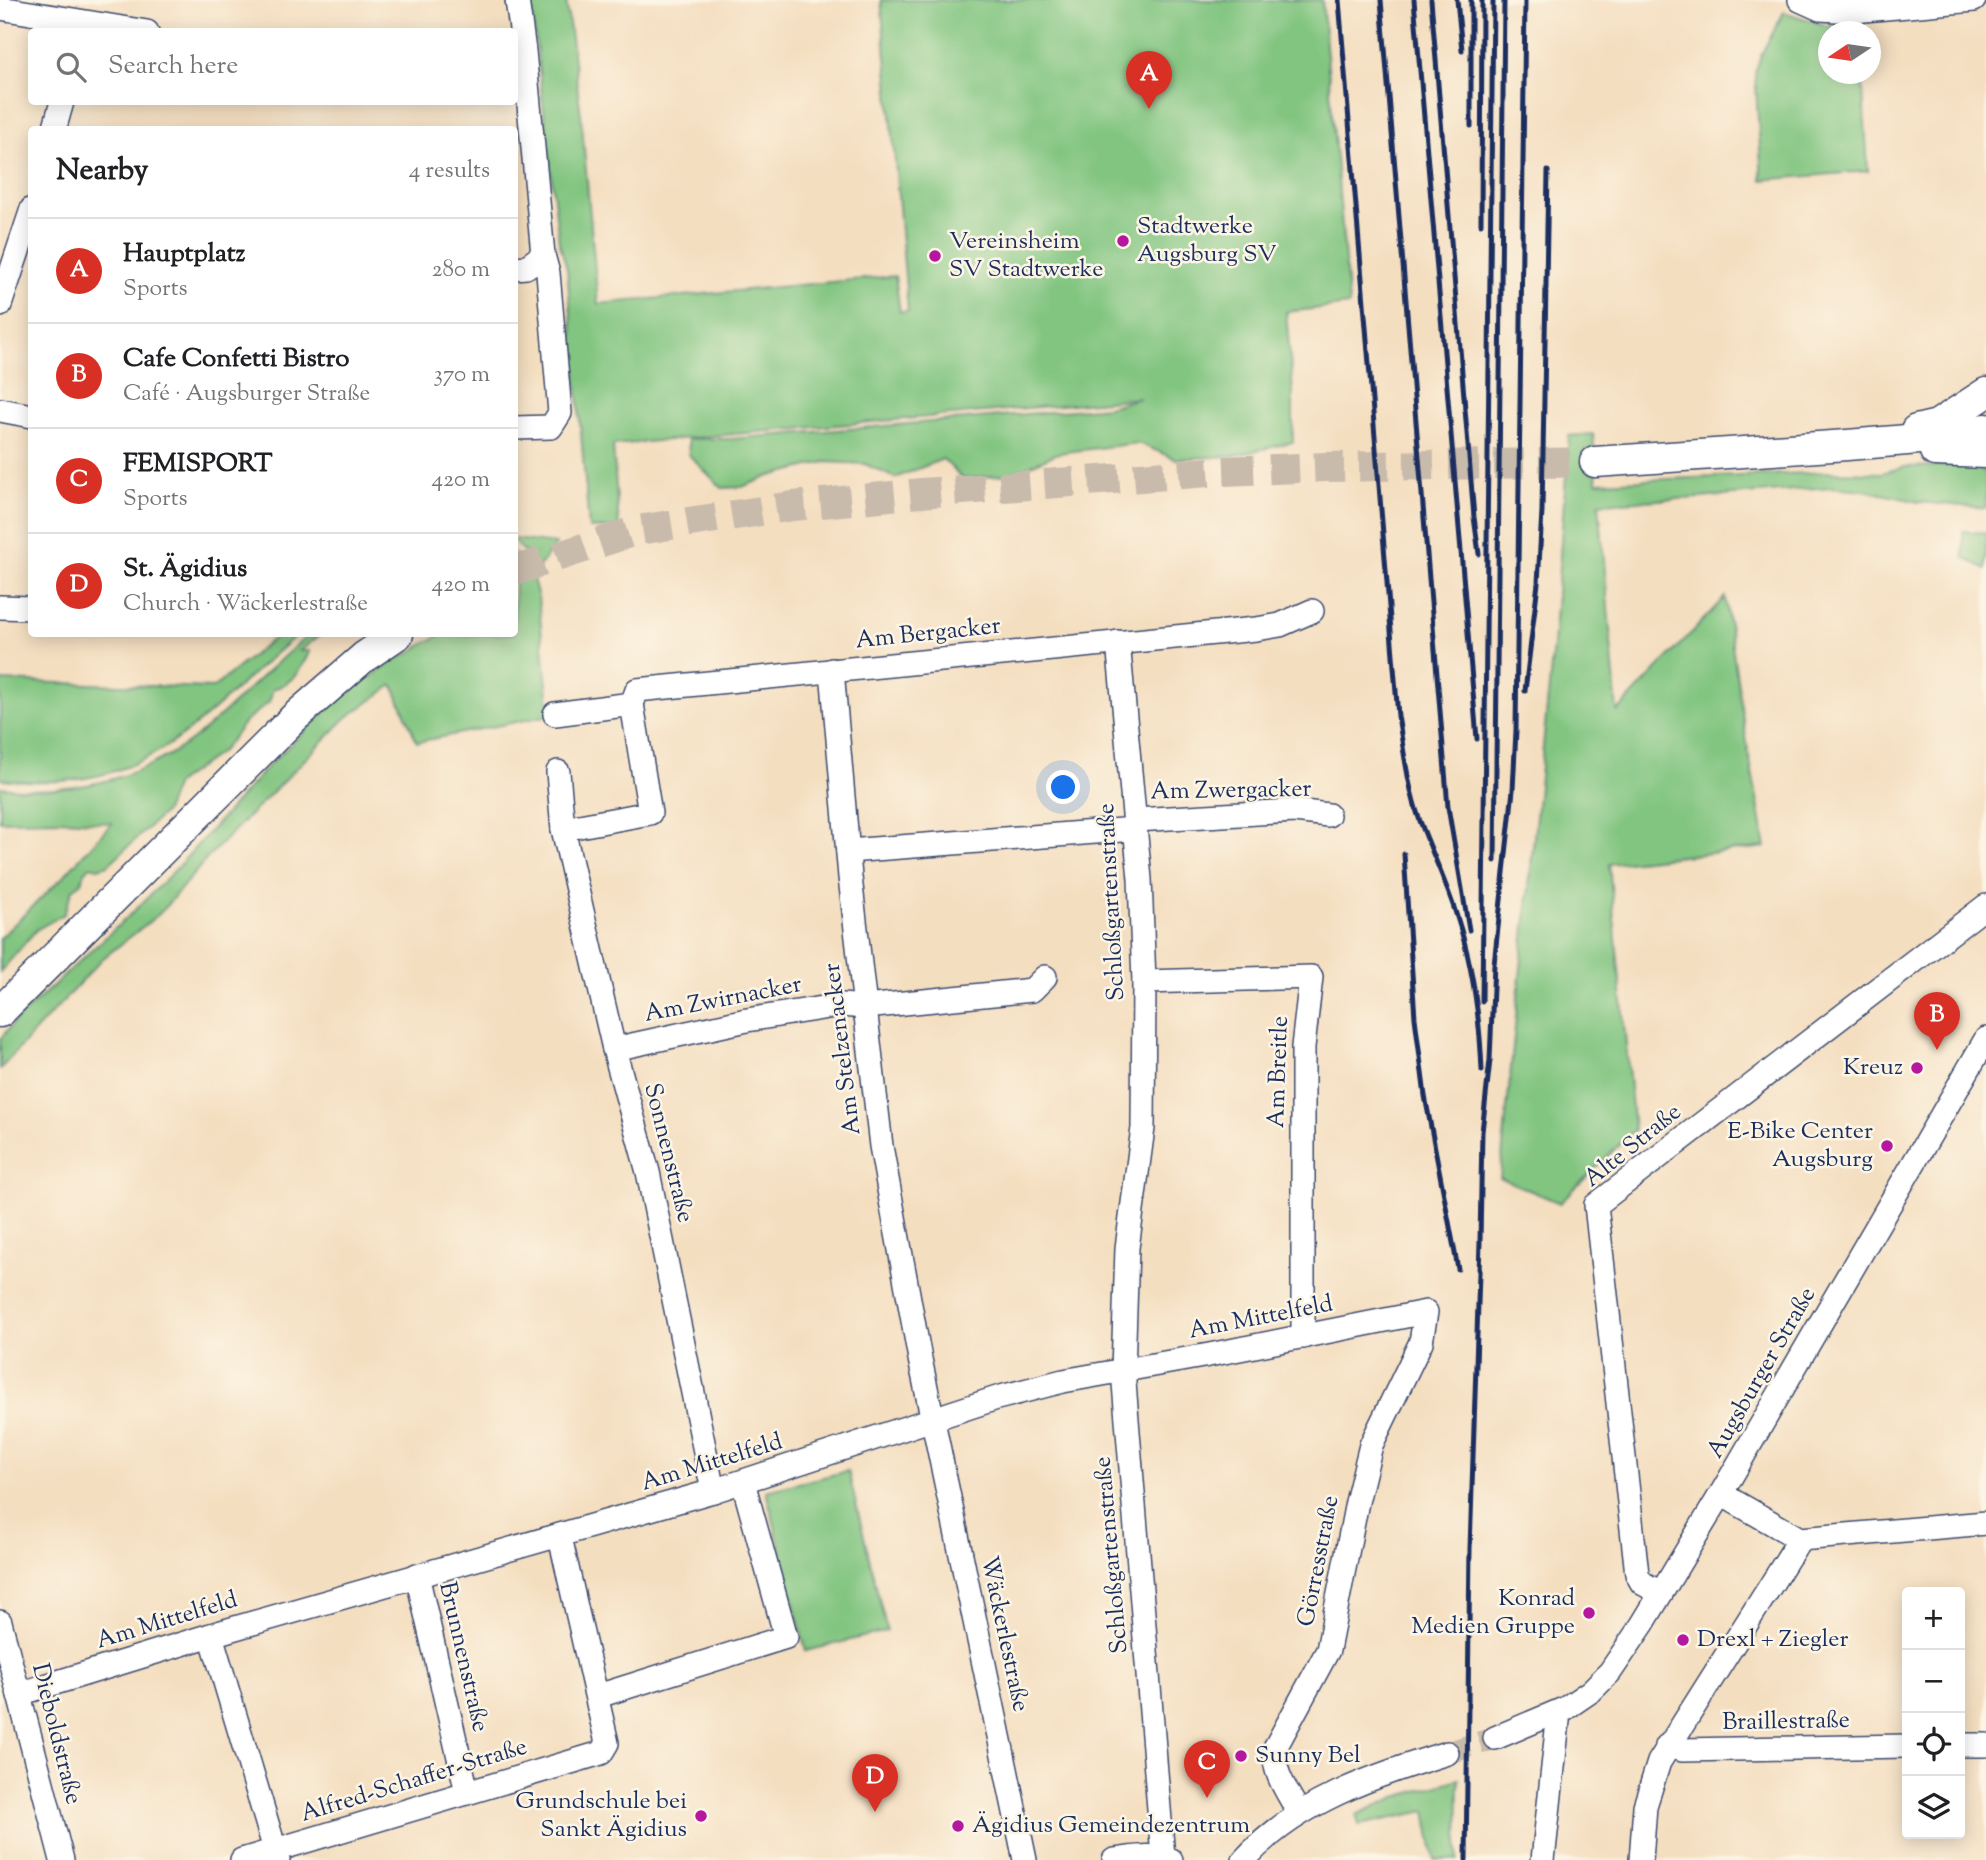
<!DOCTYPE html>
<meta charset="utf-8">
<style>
:root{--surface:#fff;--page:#f2f2f2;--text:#202124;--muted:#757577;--line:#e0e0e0;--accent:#d93025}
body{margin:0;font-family:"Sorts Mill Goudy",serif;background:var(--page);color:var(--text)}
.controls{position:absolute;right:21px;bottom:21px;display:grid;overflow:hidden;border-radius:7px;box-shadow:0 4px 18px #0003}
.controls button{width:63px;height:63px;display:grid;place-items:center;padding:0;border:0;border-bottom:2px solid var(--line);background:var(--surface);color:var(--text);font:35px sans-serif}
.compass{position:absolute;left:1818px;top:21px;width:63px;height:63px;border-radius:50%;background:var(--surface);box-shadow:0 4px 18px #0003;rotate:257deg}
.you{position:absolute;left:1064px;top:788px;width:24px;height:24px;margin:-18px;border:5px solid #fff;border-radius:50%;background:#1a73e8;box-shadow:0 0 0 10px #1a73e833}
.badge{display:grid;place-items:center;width:46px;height:46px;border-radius:50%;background:var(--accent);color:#fff;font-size:23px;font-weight:700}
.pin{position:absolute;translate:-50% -58px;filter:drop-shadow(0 2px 4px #0008)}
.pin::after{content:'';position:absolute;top:37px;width:24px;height:21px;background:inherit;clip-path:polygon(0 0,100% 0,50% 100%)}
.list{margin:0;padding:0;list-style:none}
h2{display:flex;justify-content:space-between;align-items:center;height:91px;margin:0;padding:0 28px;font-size:30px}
h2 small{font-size:23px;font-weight:400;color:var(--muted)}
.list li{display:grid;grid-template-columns:46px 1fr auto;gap:21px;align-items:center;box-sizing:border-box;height:105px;padding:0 28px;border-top:2px solid var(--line)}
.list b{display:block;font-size:26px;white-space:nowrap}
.list p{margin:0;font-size:23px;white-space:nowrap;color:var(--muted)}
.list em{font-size:23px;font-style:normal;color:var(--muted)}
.icon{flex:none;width:38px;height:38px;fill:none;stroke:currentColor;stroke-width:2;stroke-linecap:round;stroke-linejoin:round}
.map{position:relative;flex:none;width:1986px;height:1860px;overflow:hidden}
.search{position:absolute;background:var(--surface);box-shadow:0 4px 18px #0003;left:28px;top:28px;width:490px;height:77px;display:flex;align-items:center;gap:18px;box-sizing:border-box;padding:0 24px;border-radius:7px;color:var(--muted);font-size:26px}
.panel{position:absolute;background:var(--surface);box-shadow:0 4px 18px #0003;left:28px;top:126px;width:490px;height:511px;border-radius:7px}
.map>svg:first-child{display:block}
.green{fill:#81c580;stroke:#4e7a6f;stroke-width:2}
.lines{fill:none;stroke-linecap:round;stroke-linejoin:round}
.minor-tunnel{stroke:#c9bbac;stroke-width:23;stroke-dasharray:23 11;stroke-linecap:butt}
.major-tunnel{stroke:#c9bbac;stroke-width:30;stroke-dasharray:30 15;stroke-linecap:butt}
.minor-casing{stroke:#3c496d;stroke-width:26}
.major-casing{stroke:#3c496d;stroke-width:33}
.minor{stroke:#fff;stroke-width:23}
.major{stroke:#fff;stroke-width:30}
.rail{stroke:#1b2f5e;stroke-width:5}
.poi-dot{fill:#b5179e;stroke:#fcf5e5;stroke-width:2.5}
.labels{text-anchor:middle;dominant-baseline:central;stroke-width:5;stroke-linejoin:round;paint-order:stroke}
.poi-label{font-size:24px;fill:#1b2f5e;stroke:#fcf5e5;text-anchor:start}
.street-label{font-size:24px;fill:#1b2f5e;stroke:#fcf5e5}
</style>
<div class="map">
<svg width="1986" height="1860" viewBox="0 0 1986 1860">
<rect width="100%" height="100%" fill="#fcf5e5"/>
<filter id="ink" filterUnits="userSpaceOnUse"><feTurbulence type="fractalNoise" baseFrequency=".0143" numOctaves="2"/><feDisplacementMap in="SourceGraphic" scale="14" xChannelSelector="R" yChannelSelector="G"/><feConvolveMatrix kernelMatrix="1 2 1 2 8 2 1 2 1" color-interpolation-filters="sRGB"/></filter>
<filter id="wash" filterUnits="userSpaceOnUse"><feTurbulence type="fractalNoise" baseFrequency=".00686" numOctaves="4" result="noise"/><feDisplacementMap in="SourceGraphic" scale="28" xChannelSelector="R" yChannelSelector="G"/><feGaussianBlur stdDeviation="1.57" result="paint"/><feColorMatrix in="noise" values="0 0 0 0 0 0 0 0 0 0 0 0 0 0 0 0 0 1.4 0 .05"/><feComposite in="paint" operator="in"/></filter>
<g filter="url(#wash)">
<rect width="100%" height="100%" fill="#f4dec0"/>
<g class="green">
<polygon points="531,0 566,0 581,115 598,304 895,276 900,312 908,311 881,0 1322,0 1349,305 1286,312 1293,393 1293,442 1233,456 1176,459 1138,443 1058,453 1011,474 963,479 943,459 895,478 865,464 825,462 770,476 742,487 722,488 689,455 688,439 731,439 1108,407 1140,398 613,445 619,528 589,528 567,268 559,242"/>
<polygon points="1784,12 1828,26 1859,22 1859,31 1828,32 1828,74 1862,74 1868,171 1762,180 1755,73 1762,53"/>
<polygon points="1593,434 1597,482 1832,472 1881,473 1904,467 1974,465 1986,473 1986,508 1919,502 1864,490 1830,487 1699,498 1599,503 1617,712 1725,597 1746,739 1766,847 1609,864 1634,1130 1560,1203 1500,1178 1553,646 1569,436"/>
<polygon points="1963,531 1986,533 1986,569 1964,558"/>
<polygon points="515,539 556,544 555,546 538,568 515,542"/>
<polygon points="515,554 533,579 538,597 550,715 417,742 393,685 346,718 210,855 159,914 102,959 0,1069 0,1039 16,1020 132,913 178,867 269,765 331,706 350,691 391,663 442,634 514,634"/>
<path d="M 279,634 L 298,634 C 194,721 152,797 0,779 L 0,681 L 213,688 Z"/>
<path d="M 310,634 L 321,634 L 300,651 L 310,651 C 300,670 294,683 273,689 L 269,702 L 245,722 L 223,750 L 176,784 L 165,812 L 108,865 L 98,868 L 90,866 L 85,872 L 81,883 L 73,889 L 64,914 L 36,930 L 0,972 L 0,938 L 62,878 L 112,823 L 63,820 L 0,821 L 0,787 C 70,796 142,780 198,735 C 237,703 271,665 310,634 Z"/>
<polygon points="848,1471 887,1631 806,1651 766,1491"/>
<polygon points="1459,1779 1458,1860 1435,1860 1426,1811 1359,1825 1356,1815 1396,1797"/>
</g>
</g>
<g filter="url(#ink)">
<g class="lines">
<polyline class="minor-tunnel" points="1447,1753 1495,1738"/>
<polyline class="major-tunnel" points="514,571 638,530 793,506 921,493 1223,471 1326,467 1595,462"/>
<defs>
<g id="minor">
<polyline points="1800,0 1820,9 1853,11 1974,0"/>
<polyline points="0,8 147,32"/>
<polyline points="54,130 62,102"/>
<polyline points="514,268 526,267 543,255"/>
<polyline points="0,305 32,209"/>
<polyline points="0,410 32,416"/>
<polyline points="514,428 551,427 560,413 548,273 543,255 524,51 517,0"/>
<polyline points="0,607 32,608"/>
<polyline points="1118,642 1140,879 1144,982 1143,1128 1127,1248 1123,1371 1163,1857"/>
<polyline points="832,670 850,877 881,1146 920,1359 1025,1860"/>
<polyline points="632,704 650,813 563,829 614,1049 648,1172 713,1491"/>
<polyline points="555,714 632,704 637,690 1256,629 1280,625 1312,611"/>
<polyline points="558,772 563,829"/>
<polyline points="1135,820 1295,811 1328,815"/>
<polyline points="848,851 1135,829"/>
<polyline points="1144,982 1311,977 1303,1047 1303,1337"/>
<polyline points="614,1049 747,1020 841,1005 865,1007 1032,990 1045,977"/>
<polyline points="1721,1494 1800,1539"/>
<polyline points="417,1575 467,1792"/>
<polyline points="1661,1593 1642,1583 1637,1574 1596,1205 1986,906"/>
<polyline points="0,1622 62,1860"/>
<polyline points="211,1635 278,1860"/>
<path d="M 19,1694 L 211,1635 L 713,1491 L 997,1398 L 1063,1381 L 1209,1355 L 1426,1312 L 1421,1342 L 1371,1445 L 1357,1502 L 1328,1650 L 1275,1748 C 1272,1773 1288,1792 1299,1813"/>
<polyline points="598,1696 786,1637 743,1482"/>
<polyline points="1495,1738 1566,1708 1591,1691 1610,1672 1642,1625 1721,1494 1986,1039"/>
<polyline points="1960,1745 1986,1745"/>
<polyline points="1667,1746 1682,1750 1907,1746"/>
<polyline points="242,1860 601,1753 607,1743 560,1537"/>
<path d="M 1114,1860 C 1133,1857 1153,1854 1171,1860"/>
<path d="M 1244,1860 C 1297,1801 1374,1776 1447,1753"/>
<polyline points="1543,1860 1559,1712"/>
<polyline points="1641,1860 1645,1806 1659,1762 1800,1539 1986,1523"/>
</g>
<g id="major">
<polyline points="1916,430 1937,425 1986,393"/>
<polyline points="1935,451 1986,453"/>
<polyline points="1595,462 1847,445 1955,436 1986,429"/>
<polyline points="0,1012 295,717 364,657 398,634"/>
</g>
</defs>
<use href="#minor" class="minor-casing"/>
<use href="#major" class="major-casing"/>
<use href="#minor" class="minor"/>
<use href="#major" class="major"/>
<g class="rail">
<path d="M 1339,0 L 1398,716 C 1404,751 1408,788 1420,821 C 1432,853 1447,884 1457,917 C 1473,966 1480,1020 1482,1071"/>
<polyline points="1381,0 1448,807 1469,930"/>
<polyline points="1414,0 1477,739"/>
<polyline points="1431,0 1474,517 1479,554"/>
<polyline points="1457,0 1462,50"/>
<polyline points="1471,0 1471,126"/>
<polyline points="1481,224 1482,0"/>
<polyline points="1525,691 1538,583 1542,511 1548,171"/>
<polyline points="1404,854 1415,1018 1425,1096 1458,1269"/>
<polyline points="1495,861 1504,0"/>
<polyline points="1482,1001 1493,0"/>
<polyline points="1466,1860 1470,1549 1480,1242 1482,1132 1490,1060 1494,964 1513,790 1516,730 1525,0"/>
</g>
</g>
</g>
<g class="poi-dot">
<circle cx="1123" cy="241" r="7"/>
<circle cx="935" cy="256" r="7"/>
<circle cx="1917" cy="1068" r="7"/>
<circle cx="1887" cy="1146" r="7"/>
<circle cx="1589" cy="1613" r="7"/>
<circle cx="1683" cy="1640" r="7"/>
<circle cx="1241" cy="1756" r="7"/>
<circle cx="701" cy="1816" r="7"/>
<circle cx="958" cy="1826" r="7"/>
</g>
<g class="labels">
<g class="poi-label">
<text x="1137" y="227">Stadtwerke<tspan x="1137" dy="28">Augsburg SV</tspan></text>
<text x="949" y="242">Vereinsheim<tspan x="949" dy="28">SV Stadtwerke</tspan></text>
<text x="1903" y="1068" text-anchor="end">Kreuz</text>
<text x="1873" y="1132" text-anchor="end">E-Bike Center<tspan x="1873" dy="28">Augsburg</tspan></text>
<text x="1575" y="1599" text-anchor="end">Konrad<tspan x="1575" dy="28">Medien Gruppe</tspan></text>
<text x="1697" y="1640">Drexl + Ziegler</text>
<text x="1255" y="1756">Sunny Bel</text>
<text x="687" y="1802" text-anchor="end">Grundschule bei<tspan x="687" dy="28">Sankt Ägidius</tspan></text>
<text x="972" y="1826">Ägidius Gemeindezentrum</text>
</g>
<g class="street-label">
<text transform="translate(928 634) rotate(-6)">Am Bergacker</text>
<text transform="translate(1231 791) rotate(-1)">Am Zwergacker</text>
<text transform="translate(1112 902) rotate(-93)">Schloßgartenstraße</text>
<text transform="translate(723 1000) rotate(-11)">Am Zwirnacker</text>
<text transform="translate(843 1049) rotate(-97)">Am Stelzenacker</text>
<text transform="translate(1279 1072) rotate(-88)">Am Breitle</text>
<text transform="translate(1633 1146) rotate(-39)">Alte Straße</text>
<text transform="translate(668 1153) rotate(76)">Sonnenstraße</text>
<text transform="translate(1261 1318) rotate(-11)">Am Mittelfeld</text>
<text transform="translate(1762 1373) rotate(-60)">Augsburger Straße</text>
<text transform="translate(712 1463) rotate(-17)">Am Mittelfeld</text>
<text transform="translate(1112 1555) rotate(-95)">Schloßgartenstraße</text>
<text transform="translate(1319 1561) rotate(-79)">Görresstraße</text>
<text transform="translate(167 1621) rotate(-17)">Am Mittelfeld</text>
<text transform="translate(1004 1634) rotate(78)">Wäckerlestraße</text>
<text transform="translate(463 1657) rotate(77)">Brunnenstraße</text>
<text transform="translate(1786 1722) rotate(-1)">Braillestraße</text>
<text transform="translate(56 1734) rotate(76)">Dieboldstraße</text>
<text transform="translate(414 1781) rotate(-17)">Alfred-Schaffer-Straße</text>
</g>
</g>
</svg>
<div class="controls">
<button>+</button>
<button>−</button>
<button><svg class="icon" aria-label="locate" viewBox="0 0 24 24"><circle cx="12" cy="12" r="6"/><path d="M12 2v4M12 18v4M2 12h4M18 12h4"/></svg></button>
<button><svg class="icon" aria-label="layers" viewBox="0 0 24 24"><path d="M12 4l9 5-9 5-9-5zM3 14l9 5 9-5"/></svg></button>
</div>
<svg class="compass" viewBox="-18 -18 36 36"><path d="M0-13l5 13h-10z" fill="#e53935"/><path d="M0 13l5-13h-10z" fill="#757577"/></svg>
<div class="you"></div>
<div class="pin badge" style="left:1149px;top:109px">A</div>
<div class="pin badge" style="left:1937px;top:1050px">B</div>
<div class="pin badge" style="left:1207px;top:1798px">C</div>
<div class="pin badge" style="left:875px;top:1812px">D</div>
<div class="search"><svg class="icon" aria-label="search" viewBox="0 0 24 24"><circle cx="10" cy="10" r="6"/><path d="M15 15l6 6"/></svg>Search here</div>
<section class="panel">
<h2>Nearby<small>4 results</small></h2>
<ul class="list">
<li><span class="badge">A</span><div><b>Hauptplatz</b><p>Sports</p></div><em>280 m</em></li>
<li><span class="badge">B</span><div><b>Cafe Confetti Bistro</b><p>Café · Augsburger Straße</p></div><em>370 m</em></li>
<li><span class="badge">C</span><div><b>FEMISPORT</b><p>Sports</p></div><em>420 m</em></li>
<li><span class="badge">D</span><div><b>St. Ägidius</b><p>Church · Wäckerlestraße</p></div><em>420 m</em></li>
</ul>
</section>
</div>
